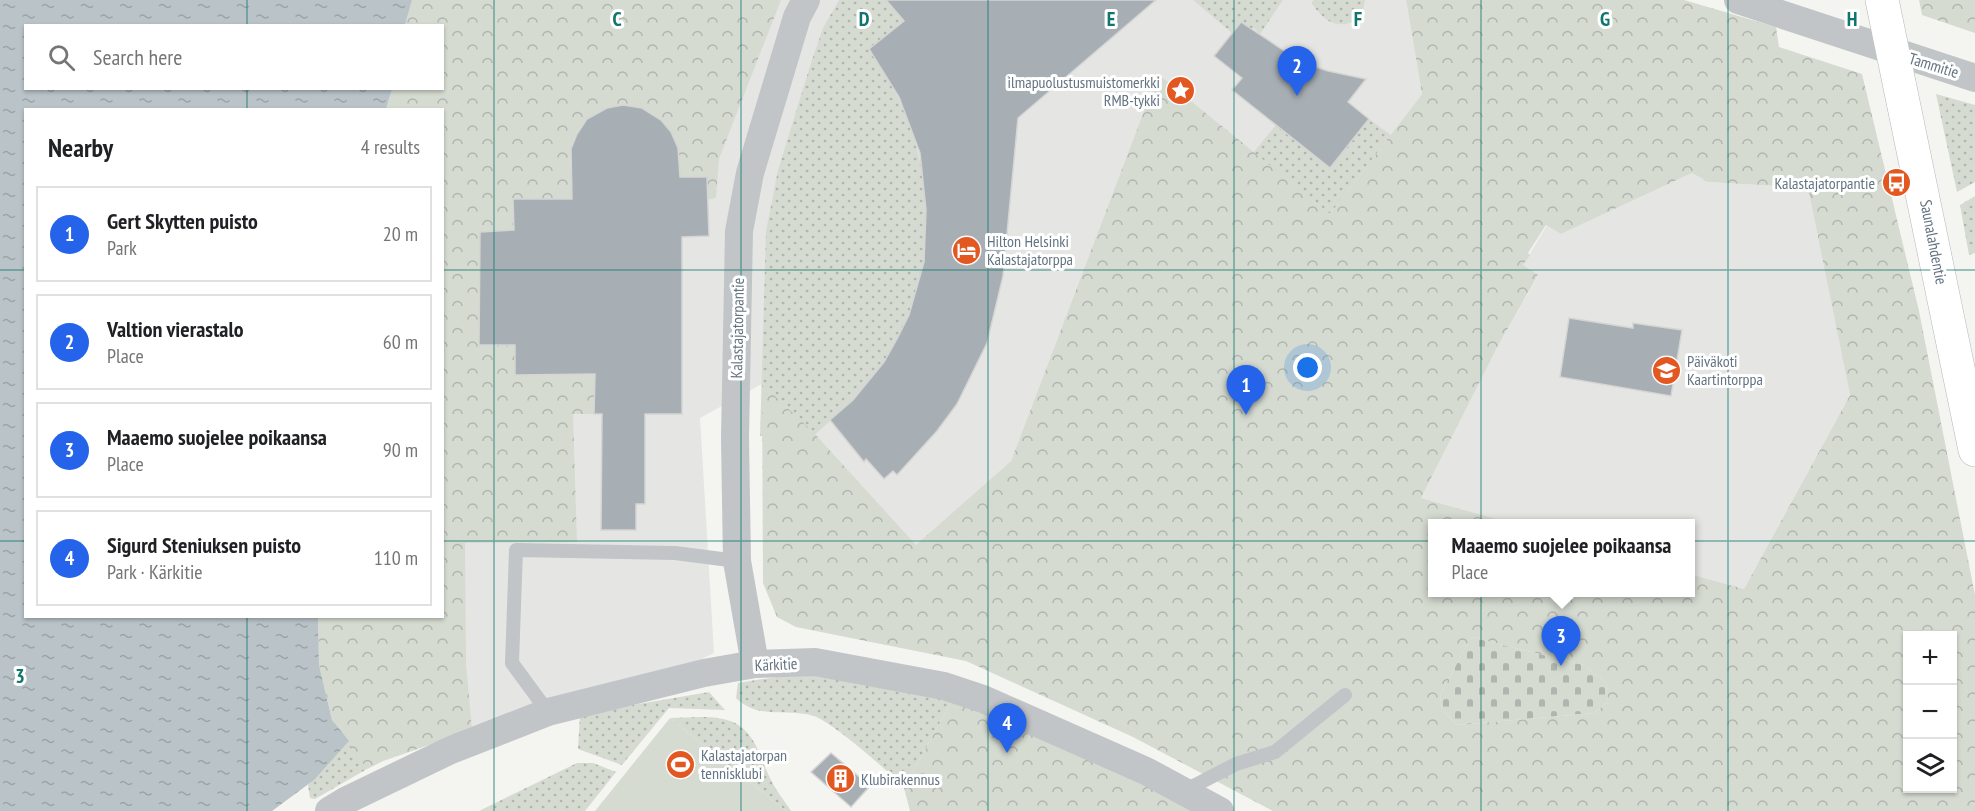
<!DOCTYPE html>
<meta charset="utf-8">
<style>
:root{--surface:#fff;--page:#f6f6f6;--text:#202124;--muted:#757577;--line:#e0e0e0;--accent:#2563eb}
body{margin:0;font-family:"PT Sans Narrow",sans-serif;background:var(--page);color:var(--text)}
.controls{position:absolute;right:18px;bottom:18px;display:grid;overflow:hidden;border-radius:0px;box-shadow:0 2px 4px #0004}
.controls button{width:54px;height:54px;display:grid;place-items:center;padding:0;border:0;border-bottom:2px solid var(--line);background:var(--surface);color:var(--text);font:30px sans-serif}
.you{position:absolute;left:1308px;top:368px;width:21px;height:21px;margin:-15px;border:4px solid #fff;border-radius:50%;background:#1a73e8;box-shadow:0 0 0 9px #1a73e833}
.badge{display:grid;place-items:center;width:39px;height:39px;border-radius:50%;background:var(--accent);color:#fff;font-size:20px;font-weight:700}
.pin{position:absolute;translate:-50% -50px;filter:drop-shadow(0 2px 3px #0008)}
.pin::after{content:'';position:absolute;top:32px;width:21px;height:18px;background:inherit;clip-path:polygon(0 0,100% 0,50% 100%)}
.popup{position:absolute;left:1428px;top:519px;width:267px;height:78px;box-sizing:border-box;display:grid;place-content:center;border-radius:0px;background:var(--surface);filter:drop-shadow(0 2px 4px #0005);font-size:20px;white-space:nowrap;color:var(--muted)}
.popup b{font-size:22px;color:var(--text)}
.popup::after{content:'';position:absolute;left:50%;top:100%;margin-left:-12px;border:12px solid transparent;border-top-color:var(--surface)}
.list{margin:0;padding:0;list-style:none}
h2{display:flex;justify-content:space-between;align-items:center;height:78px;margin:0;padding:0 24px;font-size:26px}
h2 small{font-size:20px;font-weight:400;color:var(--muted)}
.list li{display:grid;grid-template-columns:39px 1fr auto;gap:18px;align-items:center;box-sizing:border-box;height:96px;margin:0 12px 12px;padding:0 12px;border:2px solid var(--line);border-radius:0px}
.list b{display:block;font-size:22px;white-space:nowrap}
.list p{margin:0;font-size:20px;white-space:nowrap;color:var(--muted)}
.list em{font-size:20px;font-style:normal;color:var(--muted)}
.icon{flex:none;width:33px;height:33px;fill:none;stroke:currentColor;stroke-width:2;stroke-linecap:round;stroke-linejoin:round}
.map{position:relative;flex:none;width:1975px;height:811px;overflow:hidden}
.search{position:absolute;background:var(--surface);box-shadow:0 2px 4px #0004;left:24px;top:24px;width:420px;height:66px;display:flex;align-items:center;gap:15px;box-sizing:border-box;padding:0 21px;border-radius:0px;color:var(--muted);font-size:22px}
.panel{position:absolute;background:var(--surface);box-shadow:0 2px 4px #0004;left:24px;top:108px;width:420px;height:510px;border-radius:0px}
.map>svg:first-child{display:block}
.built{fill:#e5e6e4}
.grass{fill:url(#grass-dots)}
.cemetery{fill:url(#cemetery-stones)}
.park{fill:url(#park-crowns);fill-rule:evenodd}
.pitch{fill:#d5dbd1}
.water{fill:url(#water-ripples)}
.building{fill:#a7afb5;stroke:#d5d5d3;stroke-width:1.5}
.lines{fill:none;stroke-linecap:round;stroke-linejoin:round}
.secondary-casing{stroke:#b4b8bd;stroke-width:34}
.lane{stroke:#c1c5c8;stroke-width:14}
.street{stroke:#c1c5c8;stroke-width:28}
.secondary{stroke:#fff;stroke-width:33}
.grid{fill:none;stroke:#0f766e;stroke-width:1.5;stroke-opacity:0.55}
.labels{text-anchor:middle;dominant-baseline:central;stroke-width:6;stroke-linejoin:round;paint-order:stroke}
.street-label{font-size:16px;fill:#637382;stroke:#fff}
.poi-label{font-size:16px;fill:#637382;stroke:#fff;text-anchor:start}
.grid-label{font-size:20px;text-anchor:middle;font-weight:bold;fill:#0f766e;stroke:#fff;stroke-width:6;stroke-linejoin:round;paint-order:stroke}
</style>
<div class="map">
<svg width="1975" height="811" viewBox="0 0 1975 811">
<defs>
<pattern id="grass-dots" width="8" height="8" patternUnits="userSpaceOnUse" patternTransform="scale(1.5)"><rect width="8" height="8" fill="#d5dbd1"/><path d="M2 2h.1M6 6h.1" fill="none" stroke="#b0b6af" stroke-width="1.8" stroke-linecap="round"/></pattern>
<pattern id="cemetery-stones" width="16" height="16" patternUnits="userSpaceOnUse" patternTransform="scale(1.5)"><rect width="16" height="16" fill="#d5dbd1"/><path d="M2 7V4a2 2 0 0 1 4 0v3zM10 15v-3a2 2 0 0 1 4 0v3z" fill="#b0b6af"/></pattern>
<pattern id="park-crowns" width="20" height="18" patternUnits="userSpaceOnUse" patternTransform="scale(1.5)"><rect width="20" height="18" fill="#d5dbd1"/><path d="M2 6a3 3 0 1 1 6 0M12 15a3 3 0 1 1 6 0" fill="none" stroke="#b0b6af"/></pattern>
<pattern id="water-ripples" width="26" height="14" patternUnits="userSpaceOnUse" patternTransform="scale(1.5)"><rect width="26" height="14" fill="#b9c3c8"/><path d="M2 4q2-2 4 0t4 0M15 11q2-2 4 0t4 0" fill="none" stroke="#9aa3a8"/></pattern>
</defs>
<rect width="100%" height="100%" fill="#f4f4f0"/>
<g class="built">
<polygon points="412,0 1406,0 1422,94 1330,214 1158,74 1011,461 916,546 815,434 762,384 700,418 714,653 696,662 437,742 383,761 367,769 332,720 318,617 442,616 442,110 386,109 392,89 442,88 442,26 405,25"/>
<polygon points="1692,173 1708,182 1808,188 1850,395 1744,589 1690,574 1690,524 1511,523 1421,498 1499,344 1538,276 1523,265 1547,225 1561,234"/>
</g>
<g class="grass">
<path d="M 839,0 L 886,0 L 904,21 L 869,49 C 936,143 949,261 885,360 C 864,393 835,417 806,442 L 760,436 L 766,231 L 778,170 L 810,66 L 823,28 Z"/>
<polygon points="1193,0 1283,0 1260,34 1254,28 1232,33"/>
<path d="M 1313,0 L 1365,0 L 1362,17 C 1340,31 1326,24 1312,4 Z"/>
<polygon points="1936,94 1975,105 1975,182 1957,192"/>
<polygon points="1369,119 1391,135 1330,214 1253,153 1276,125 1330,168"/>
<polygon points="1975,196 1975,253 1969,255 1960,205"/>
<path d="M 801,673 L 954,697 L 904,788 C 894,775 829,720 814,716 C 786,708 758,720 736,698 L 738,683 Z"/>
<polygon points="709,692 725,710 669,708 622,765 578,749 580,714"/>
<path d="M 670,718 C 690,718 716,714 735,723 C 757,735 760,759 771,780 C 776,791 785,801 791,811 L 786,811 Z"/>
<polygon points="349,741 367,769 315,799 310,798 308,785"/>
<polygon points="577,763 593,763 616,772 585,811 479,811"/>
</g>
<polygon class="cemetery" points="1471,637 1584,665 1606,683 1608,702 1594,713 1457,725 1442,710 1440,695"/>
<g class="park">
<path d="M 412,0 L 781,0 L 719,159 L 716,198 L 707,200 L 706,177 L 680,177 C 679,162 679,145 671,132 C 645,91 581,101 571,149 C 569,156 571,165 571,172 L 581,182 L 580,199 L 513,199 L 514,230 L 480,232 L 479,345 L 515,345 L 515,375 L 595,374 L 594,414 L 573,414 L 577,542 L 465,543 L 466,664 L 472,730 L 383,761 L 367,769 L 332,720 L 319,665 L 318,617 L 442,616 L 442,110 L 386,109 L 392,89 L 442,88 L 442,26 L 405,25 Z"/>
<path d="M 1406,0 L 1684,0 L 1776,27 L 1779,47 L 1862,74 L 1919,311 L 1975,595 L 1975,811 L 1273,811 L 1133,737 L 966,661 L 796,627 L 777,617 L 763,583 L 762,384 L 815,434 L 916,545 L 1011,461 L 1158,74 L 1330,214 L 1422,94 ZM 1692,173 L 1708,182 L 1808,188 L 1850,395 L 1744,589 L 1690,574 L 1690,592 L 1432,592 L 1432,524 L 1511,523 L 1421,498 L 1499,344 L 1538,275 L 1523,265 L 1530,255 L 1528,253 L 1546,225 L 1561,234 ZM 1908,636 L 1952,636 L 1952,788 L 1908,788 ZM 1471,637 L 1584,665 L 1606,683 L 1608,702 L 1594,713 L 1457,725 L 1442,710 L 1440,695 Z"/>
<polygon points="1919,0 1975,0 1975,33 1922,15"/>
<polygon points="954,697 1213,811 910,811 904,788"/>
</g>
<polygon class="pitch" points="670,718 786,811 595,811"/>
<polygon class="water" points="0,0 412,0 405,25 26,26 26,88 392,89 386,109 26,110 26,616 318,617 319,665 332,720 349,741 314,780 272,811 0,811"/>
<g class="building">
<polygon points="886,0 1156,0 1018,118 1003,276 987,343 957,404 937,431 897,475 893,471 884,479 866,459 864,462 830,420 853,400 884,362 897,339 909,315 924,262 926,210 920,153 899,97 869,49 904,21"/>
<polygon points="1241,22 1301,62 1328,71 1366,79 1348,102 1369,119 1330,168 1232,90 1242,78 1214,56"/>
<polygon points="623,105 642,108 661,120 671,132 678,148 680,177 707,177 709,236 682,237 682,414 645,414 645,504 636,504 636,530 601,530 602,414 594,414 595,374 515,375 515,345 479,345 480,232 514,230 513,199 572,199 571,149 577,134 587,119 607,108"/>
<polygon points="1569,318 1633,328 1633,323 1682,330 1671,396 1560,377"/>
<polygon points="831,753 870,786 851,807 811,772"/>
</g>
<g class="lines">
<defs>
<polyline id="secondary" points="1882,0 1975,450"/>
</defs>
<use href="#secondary" class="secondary-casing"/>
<g class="lane">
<polyline points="548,712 512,663 516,550 675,553 737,561"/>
<polyline points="1184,791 1236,764 1275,752 1345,695"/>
</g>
<g class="street">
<polyline points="1738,0 1975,78"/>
<polyline points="755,664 737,561 735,438 739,231 750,173 797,17 806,0"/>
<polyline points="329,811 347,800 451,750 548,712 704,673 755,664 815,662 944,686 983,699 1146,771 1220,811"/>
</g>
<use href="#secondary" class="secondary"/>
</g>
<path class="grid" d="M 247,0 L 247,26M 494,0 L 494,811M 741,0 L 741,811M 988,0 L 988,811M 1234,0 L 1234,811M 1481,0 L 1481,811M 1728,0 L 1728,811M 247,88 L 247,110M 0,270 L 26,270M 442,270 L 1975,270M 0,541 L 26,541M 442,541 L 1975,541M 247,616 L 247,811"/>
<defs>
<symbol id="sight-disc" viewBox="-11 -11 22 22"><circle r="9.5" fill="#e35821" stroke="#fff"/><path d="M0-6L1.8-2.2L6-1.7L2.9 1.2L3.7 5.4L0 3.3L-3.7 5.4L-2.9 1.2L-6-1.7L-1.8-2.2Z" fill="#fff"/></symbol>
<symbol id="bus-disc" viewBox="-11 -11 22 22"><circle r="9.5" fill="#e35821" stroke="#fff"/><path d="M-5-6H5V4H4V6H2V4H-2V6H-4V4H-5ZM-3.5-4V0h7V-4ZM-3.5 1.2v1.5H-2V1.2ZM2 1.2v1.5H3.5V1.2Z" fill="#fff"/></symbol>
<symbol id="hotel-disc" viewBox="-11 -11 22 22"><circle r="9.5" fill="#e35821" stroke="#fff"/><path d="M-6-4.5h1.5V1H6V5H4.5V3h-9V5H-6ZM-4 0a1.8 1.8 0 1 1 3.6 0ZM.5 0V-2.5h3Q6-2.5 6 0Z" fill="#fff"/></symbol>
<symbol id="school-disc" viewBox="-11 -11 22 22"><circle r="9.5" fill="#e35821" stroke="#fff"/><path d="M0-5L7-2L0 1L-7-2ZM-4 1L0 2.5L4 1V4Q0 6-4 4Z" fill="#fff"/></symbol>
<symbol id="stadium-disc" viewBox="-11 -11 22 22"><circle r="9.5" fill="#e35821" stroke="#fff"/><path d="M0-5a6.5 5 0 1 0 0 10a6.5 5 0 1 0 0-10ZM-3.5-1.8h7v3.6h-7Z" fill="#fff"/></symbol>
<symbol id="building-disc" viewBox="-11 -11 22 22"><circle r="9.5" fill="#e35821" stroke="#fff"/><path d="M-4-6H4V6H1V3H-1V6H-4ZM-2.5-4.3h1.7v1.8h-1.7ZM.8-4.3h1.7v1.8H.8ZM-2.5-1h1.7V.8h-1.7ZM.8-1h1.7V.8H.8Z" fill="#fff"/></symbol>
</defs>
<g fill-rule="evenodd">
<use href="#sight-disc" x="1164" y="74" width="33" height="33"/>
<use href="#bus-disc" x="1880" y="166" width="33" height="33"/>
<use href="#hotel-disc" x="950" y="234" width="33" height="33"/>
<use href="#school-disc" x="1650" y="354" width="33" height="33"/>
<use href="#stadium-disc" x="664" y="748" width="33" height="33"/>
<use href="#building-disc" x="824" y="762" width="33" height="33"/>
</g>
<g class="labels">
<g class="street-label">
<text transform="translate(1934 65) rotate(17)">Tammitie</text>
<text transform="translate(1934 242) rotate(79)">Saunalahdentie</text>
<text transform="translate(737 328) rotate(-89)">Kalastajatorpantie</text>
<text transform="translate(776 664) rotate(-3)">Kärkitie</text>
</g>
<g class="poi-label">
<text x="1160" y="82" text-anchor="end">ilmapuolustusmuistomerkki<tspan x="1160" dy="18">RMB-tykki</tspan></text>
<text x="1875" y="183" text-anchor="end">Kalastajatorpantie</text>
<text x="987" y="241">Hilton Helsinki<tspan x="987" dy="18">Kalastajatorppa</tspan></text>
<text x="1687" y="361">Päiväkoti<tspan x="1687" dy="18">Kaartintorppa</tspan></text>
<text x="701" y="755">Kalastajatorpan<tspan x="701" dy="18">tennisklubi</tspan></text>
<text x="861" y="779">Klubirakennus</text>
</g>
</g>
<g class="grid-label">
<text x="617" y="26">C</text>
<text x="864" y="26">D</text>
<text x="1111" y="26">E</text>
<text x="1358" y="26">F</text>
<text x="1605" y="26">G</text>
<text x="1852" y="26">H</text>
<text x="20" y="683">3</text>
</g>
</svg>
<div class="controls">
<button>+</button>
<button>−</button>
<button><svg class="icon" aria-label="layers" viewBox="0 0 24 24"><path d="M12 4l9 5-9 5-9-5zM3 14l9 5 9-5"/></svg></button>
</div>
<div class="you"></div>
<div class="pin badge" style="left:1246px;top:415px">1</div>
<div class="pin badge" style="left:1297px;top:96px">2</div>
<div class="pin badge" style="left:1561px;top:666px">3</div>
<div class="popup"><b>Maaemo suojelee poikaansa</b>Place</div>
<div class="pin badge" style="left:1007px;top:753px">4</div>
<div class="search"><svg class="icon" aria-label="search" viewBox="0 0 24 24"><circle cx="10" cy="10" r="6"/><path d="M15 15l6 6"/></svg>Search here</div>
<section class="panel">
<h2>Nearby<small>4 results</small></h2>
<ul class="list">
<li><span class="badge">1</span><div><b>Gert Skytten puisto</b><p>Park</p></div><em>20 m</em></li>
<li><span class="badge">2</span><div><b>Valtion vierastalo</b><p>Place</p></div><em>60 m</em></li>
<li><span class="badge">3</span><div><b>Maaemo suojelee poikaansa</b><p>Place</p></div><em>90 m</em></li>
<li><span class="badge">4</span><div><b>Sigurd Steniuksen puisto</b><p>Park · Kärkitie</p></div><em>110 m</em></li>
</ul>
</section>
</div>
